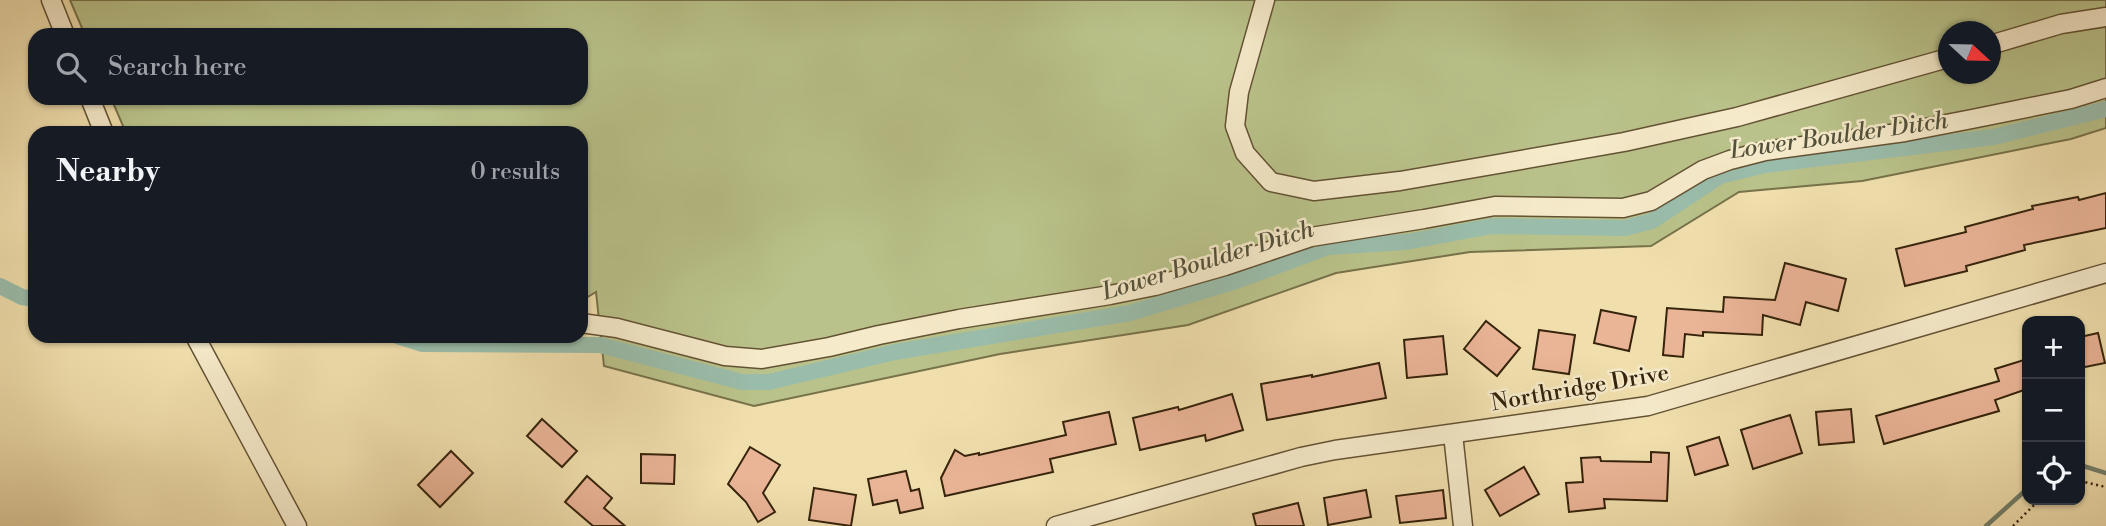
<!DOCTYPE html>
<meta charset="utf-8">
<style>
:root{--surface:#171b24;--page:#242831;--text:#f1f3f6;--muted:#9ea1a6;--line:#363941}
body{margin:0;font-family:"Libre Bodoni",serif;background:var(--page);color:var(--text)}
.controls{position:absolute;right:21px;bottom:21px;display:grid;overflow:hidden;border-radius:14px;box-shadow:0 2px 5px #0004}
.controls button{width:63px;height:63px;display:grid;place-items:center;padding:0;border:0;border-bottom:2px solid var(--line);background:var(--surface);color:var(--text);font:35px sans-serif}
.compass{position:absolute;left:1938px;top:21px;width:63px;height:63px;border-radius:50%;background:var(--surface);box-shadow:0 2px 5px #0004;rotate:112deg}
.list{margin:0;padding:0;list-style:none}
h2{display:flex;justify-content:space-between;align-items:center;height:91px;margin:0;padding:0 28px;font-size:30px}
h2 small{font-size:23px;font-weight:400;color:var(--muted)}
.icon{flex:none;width:38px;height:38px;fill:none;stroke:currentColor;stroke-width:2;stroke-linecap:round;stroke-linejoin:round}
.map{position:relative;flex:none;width:2106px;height:526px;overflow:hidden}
.search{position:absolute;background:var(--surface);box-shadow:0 2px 5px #0004;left:28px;top:28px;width:560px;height:77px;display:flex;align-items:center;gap:18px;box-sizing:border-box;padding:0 24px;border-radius:21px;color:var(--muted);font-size:26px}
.panel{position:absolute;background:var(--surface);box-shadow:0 2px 5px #0004;left:28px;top:126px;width:560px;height:217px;border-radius:21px}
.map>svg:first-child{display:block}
.green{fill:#b9c28a;stroke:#77724a;stroke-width:2;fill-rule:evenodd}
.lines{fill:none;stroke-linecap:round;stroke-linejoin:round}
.stream{stroke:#727f6b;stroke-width:4.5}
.canal{stroke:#9abdab;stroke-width:16}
.building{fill:#eab497;stroke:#35230b;stroke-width:2}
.minor-casing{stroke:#645234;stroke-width:21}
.path{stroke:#35230b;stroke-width:2.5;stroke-dasharray:2 3.5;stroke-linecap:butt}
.minor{stroke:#f5eaca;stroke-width:18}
.labels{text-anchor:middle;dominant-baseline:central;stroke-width:5;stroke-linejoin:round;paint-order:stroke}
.street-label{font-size:23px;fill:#35230b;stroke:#f5eaca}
.water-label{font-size:24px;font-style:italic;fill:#53513b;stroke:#f5eaca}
</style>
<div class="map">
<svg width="2106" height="526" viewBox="0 0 2106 526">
<rect width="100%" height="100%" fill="#f0dfad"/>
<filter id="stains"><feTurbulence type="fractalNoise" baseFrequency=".00286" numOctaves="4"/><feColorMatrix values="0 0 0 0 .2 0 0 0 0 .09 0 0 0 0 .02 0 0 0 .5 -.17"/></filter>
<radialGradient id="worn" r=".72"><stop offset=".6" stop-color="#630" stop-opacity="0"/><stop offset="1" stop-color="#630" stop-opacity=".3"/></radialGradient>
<path class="green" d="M 70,0 L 2106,0 L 2106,128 L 2071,139 L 1862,181 L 1739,192 L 1651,246 L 1470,252 L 1336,273 L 1188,325 L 1000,354 L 754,406 L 604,366 L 596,292 L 581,301 L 581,133 L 126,133 L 111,98 L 581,98 L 581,35 L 85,35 ZM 1948,32 L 1990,32 L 1990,74 L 1948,74 Z"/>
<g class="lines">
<g class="stream">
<polyline points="2080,465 2106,473"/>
<polyline points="1986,526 2027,489"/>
</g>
<g class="canal">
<polyline points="0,286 22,297 35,299"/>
<polyline points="397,336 422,344 600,345 742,382 769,382 895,352 1130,313 1236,281 1328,247 1406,242 1492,226 1625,228 1652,221 1720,176 1765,165 1994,137 2106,109"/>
</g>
</g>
<g class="building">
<polygon points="2106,193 2106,228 2024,245 2025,250 1966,266 1967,271 1905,286 1896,249 1966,232 1965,227 2033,209 2032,206 2078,197 2079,200"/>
<polygon points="1785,263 1846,279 1838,311 1806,302 1800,325 1763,315 1762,335 1703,332 1703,336 1685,334 1683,357 1663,355 1667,308 1723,312 1724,297 1775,300"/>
<polygon points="1601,310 1636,317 1629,351 1594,343"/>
<polygon points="1486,321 1520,348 1497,376 1464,349"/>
<polygon points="1539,330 1575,335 1569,374 1533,369"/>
<polygon points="2098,333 2105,363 2080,368 2080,337"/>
<polygon points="1443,336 1447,374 1407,378 1404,340"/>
<polygon points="2027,359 2027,389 1995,400 1999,411 1884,444 1876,416 1999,381 1995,369"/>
<polygon points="1379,363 1386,398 1267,420 1261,384 1312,375 1312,377"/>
<polygon points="1232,394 1243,430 1206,441 1205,435 1140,450 1133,418 1178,407 1179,410"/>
<polygon points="1851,409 1854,442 1819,445 1816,412"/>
<polygon points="1109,412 1116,444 1050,459 1053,472 945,496 941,478 955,450 965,456 979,453 979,455 1066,435 1063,422"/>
<polygon points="1790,415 1802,453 1753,469 1741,430"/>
<polygon points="542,419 577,451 562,467 527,436"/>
<polygon points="1719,437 1728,465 1695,475 1687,447"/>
<polygon points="750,447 780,465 763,493 775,512 758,522 746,502 728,484"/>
<polygon points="451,451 473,473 440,507 418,485"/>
<polygon points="1651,452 1669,453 1667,501 1604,499 1605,508 1569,512 1566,483 1583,482 1581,458 1600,457 1601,461 1651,462"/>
<polygon points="641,454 675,455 674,484 641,483"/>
<polygon points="1524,467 1539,494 1500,516 1485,490"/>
<polygon points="906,471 911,491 919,489 923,508 900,513 897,500 873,505 868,479"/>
<polygon points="587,476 612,498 604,508 625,526 593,526 565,502"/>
<polygon points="814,488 856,495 851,526 809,520"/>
<polygon points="1366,490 1371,517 1328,525 1324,498"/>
<polygon points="1443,490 1446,518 1400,523 1396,496"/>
<polygon points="1298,503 1304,526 1256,526 1253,514"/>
</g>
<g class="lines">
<defs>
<g id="minor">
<polyline points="51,0 65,35"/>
<polyline points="1265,0 1239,92 1235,126 1245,153 1271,182 1314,191 1400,181 1624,142 1737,117 1948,58"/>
<polyline points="1990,45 2061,24 2106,17"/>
<polyline points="90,98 104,133"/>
<polyline points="581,323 617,328 725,356 762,359 829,347 879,335 959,319 1110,295 1155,286 1225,266 1311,237 1424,219 1495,206 1623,208 1651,201 1703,170 1730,160 1765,151 1905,132 1972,119 2071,99 2106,88"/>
<polyline points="195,336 297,526"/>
<polyline points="1453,434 1463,526"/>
<polyline points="1056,526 1301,457 1335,450 1648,406 2106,273"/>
</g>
</defs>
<use href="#minor" class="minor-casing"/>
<g class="path">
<polyline points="2080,481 2106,487"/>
<polyline points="2013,526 2039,500"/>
</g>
<use href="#minor" class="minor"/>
</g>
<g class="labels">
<g class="street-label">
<text transform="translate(1580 388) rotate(-10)">Northridge Drive</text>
</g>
<g class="water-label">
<text transform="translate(1839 136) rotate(-8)">Lower Boulder Ditch</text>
<text transform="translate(1208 261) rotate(-17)">Lower Boulder Ditch</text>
</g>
</g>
<rect width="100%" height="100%" filter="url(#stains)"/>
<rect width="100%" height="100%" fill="url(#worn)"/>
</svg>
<div class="controls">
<button>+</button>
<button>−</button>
<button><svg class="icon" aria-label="locate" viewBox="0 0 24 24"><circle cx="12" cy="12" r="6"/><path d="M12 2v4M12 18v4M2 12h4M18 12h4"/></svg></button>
</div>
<svg class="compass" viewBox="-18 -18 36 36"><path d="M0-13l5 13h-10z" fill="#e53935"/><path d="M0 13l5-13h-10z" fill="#9ea1a6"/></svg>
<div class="search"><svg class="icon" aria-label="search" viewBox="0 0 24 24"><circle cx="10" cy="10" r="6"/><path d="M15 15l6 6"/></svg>Search here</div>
<section class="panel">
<h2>Nearby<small>0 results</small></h2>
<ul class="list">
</ul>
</section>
</div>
